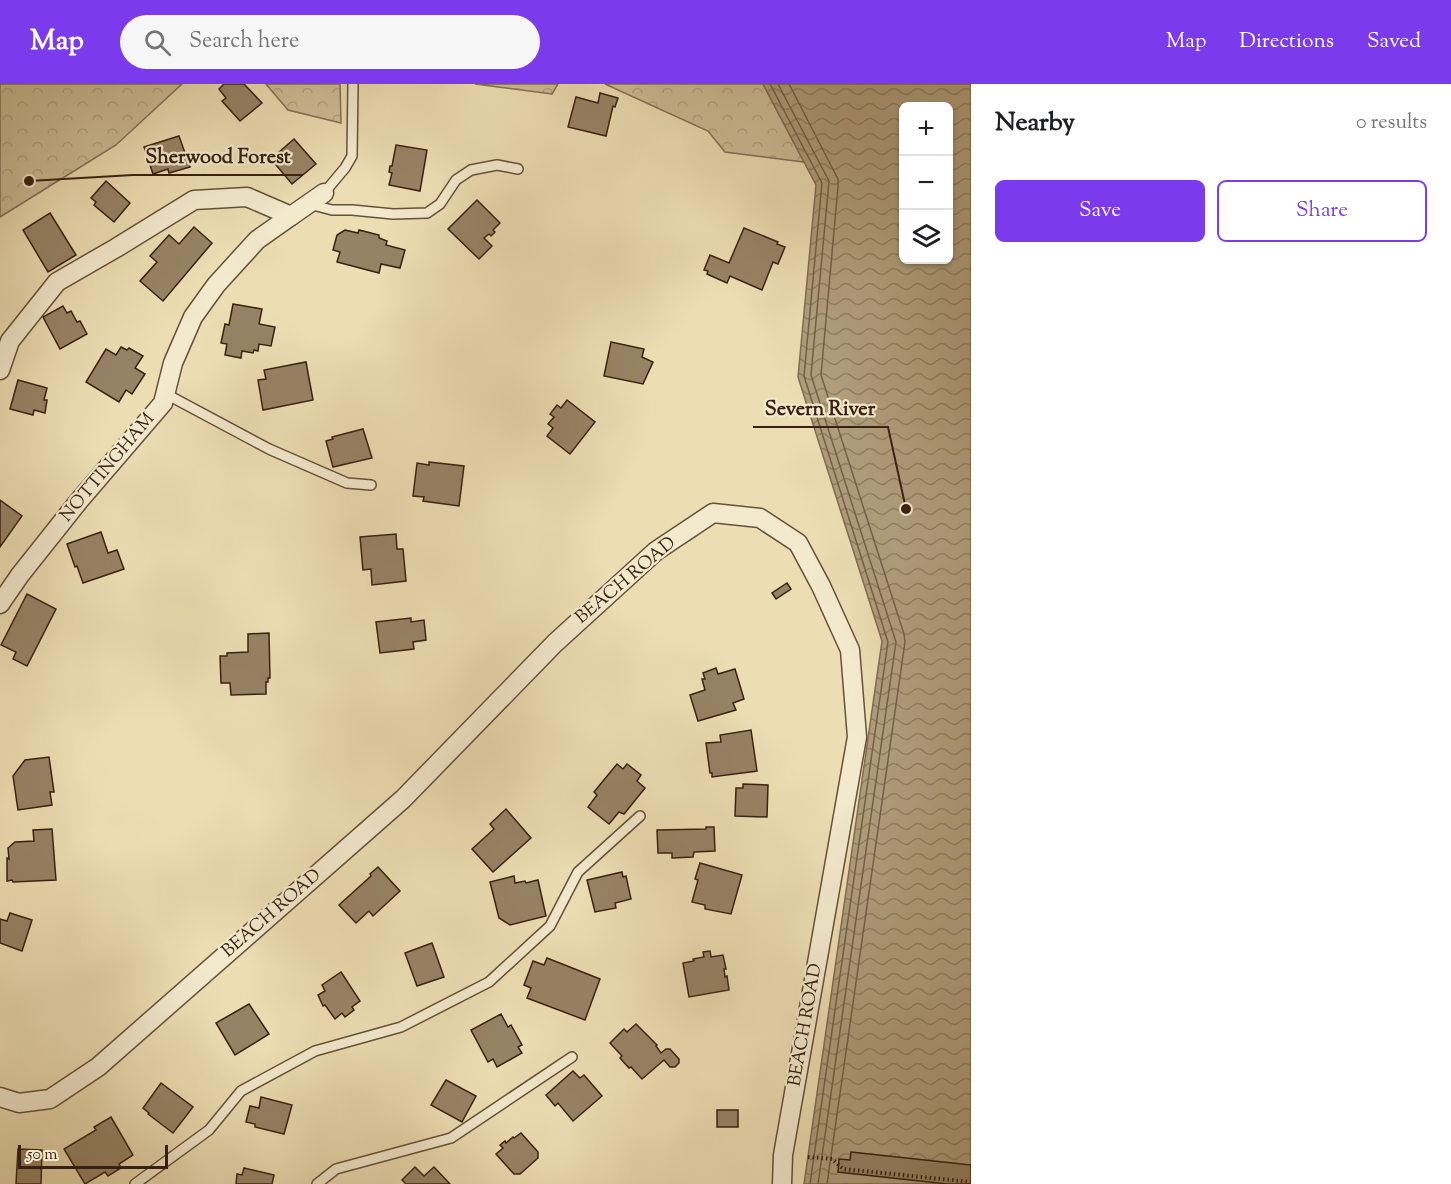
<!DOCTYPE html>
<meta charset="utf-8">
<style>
:root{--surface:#fff;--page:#f6f6f6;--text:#202124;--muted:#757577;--line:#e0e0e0;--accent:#7c3aed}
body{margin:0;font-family:"Sorts Mill Goudy",serif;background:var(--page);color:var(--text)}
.controls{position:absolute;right:18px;top:18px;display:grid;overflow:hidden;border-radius:9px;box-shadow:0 2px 4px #0004}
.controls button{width:54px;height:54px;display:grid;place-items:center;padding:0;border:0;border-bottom:2px solid var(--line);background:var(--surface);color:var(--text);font:30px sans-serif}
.scale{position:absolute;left:18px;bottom:15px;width:150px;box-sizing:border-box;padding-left:6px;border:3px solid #392111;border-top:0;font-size:16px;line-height:21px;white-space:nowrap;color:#392111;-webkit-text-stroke:4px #f3e9cd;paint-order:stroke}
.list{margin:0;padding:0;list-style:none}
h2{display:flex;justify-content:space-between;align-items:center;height:78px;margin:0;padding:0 24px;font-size:26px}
h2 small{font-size:20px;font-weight:400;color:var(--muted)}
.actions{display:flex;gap:12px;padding:18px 24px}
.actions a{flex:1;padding:14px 0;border:2px solid var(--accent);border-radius:9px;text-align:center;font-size:21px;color:var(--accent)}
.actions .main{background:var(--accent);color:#fff}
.icon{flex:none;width:33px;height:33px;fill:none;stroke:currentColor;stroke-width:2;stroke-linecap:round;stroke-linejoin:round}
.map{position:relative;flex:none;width:971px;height:1100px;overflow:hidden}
header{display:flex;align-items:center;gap:36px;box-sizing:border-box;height:84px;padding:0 30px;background:var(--accent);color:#fff}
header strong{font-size:28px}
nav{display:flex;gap:33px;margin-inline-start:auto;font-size:21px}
.search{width:420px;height:54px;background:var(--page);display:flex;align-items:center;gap:15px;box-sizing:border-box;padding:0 21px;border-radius:33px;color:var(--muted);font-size:22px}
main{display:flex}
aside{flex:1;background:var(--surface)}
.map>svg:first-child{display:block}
.forest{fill:url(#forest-crowns);stroke:#846f54;stroke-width:1.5}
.water{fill:url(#water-waves);stroke:#806b51;stroke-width:1.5;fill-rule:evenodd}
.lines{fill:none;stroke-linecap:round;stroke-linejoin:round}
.shore{stroke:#745f46;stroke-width:1.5}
.building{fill:#968365;stroke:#392111;stroke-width:1.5}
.service-casing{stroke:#665039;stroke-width:12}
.minor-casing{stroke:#665039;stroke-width:21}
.path{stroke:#392111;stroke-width:4;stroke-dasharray:1.5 3;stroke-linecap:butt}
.service{stroke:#f3e9cd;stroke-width:9}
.minor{stroke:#f3e9cd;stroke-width:18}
.labels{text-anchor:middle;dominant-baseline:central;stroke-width:4.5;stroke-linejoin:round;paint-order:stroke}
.street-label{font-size:18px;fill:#392111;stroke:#f3e9cd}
.leader{fill:none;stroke:#392111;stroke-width:2}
.callout-dot{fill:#392111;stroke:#f3e9cd;stroke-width:2}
.callout-label{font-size:20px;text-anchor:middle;font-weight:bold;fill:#392111;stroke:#f3e9cd;stroke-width:4.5;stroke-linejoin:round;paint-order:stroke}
</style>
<header>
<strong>Map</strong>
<div class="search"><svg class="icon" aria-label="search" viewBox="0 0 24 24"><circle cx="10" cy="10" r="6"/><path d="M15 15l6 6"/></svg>Search here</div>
<nav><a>Map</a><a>Directions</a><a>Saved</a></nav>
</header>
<main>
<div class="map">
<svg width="971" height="1100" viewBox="0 0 971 1100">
<defs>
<pattern id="forest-crowns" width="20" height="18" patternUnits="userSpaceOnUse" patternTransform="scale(1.5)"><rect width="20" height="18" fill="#cebd97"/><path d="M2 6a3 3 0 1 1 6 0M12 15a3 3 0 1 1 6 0" fill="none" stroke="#b2a281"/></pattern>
<pattern id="water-waves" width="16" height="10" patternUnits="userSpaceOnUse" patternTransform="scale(1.5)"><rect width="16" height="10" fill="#af9d7b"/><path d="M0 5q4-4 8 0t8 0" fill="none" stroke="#8f8063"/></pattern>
</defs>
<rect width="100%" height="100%" fill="#ecddb2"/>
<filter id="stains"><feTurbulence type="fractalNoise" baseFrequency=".00333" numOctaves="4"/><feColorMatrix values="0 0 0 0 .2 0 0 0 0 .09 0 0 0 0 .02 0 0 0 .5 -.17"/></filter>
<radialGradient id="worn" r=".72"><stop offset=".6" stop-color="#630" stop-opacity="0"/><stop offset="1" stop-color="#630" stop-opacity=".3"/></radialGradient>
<g class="forest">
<polygon points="0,0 182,0 116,61 0,133"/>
<polygon points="266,0 340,0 341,39 288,26"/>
<polygon points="475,0 558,0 552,10"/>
<polygon points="605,0 763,0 804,78 725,68 708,47"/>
</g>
<path class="water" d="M 763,0 L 971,0 L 971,1100 L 804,1100 L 882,557 L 798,293 L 816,101 ZM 904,22 L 948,22 L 948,176 L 904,176 Z"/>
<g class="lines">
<g class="shore">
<polyline points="770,0 822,99 804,292 888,558 810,1100"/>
<polyline points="778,0 829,97 811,291 896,558 818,1100"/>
<polyline points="789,0 838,95 838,103 821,291 904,550 905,558 827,1100"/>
</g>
</g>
<g class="building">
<polygon points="224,0 244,0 262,19 240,37 222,17 226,14 219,5"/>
<polygon points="600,9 618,14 615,23 613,22 606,52 568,43 576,13 598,19"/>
<polygon points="179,52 190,83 169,89 168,85 153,90 144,63"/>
<polygon points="294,55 316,80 292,100 271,75"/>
<polygon points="396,61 427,66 420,107 389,101 392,89 389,88 390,82 392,82"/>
<polygon points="106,97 130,119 114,138 94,121 96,118 91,114"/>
<polygon points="477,116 500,139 493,146 495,148 491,152 489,150 484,154 492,162 479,175 448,145"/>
<polygon points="50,129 76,171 48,188 23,146"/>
<polygon points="194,143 212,159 163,217 140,197 157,178 150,172 169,151 179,160"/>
<polygon points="744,144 778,158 777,160 785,163 778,180 773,178 762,206 730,192 727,199 707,190 708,187 704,186 710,171 729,179"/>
<polygon points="345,146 358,149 359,146 379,151 379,154 387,157 386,161 405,166 400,184 381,180 379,189 337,178 340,168 333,166 337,151"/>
<polygon points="233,220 262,225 259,240 275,243 271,262 259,260 258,267 254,266 253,269 242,267 241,274 225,271 227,260 221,259 225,240 229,241"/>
<polygon points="63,222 67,229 71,227 77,238 80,237 87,250 60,265 43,233"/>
<polygon points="611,258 644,265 642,273 653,278 643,300 604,292"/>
<polygon points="121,263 127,266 129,264 143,272 135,284 145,290 132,310 126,306 119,318 86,298 106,265 116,271"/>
<polygon points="306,278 313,316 263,326 258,296 266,295 264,286"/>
<polygon points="18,296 47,304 44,316 47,316 45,329 34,326 33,331 10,325"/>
<polygon points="567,316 595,338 570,370 547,352 553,344 548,340 554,333 550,330 557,321 561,324"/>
<polygon points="363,345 372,374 333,383 326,357 333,355 332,353"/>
<polygon points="429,378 464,382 459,422 423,417 424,413 413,412 417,379 429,381"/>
<polygon points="0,416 22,432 0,463"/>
<polygon points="101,448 108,469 117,466 124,485 83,499 77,482 75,483 67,460"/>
<polygon points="396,450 397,465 403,465 406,497 372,501 371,485 363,486 360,453"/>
<polygon points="787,499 791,505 776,515 772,509"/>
<polygon points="27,510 56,525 27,582 13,575 16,568 1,561"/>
<polygon points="411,534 411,538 424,536 426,556 413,558 414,565 380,569 376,538"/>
<polygon points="269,549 270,594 268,594 268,598 266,598 266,610 231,611 230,599 221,599 220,572 227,572 227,569 248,568 248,550"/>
<polygon points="716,584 718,590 735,585 744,615 733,619 736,626 698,637 690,611 705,606 702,595 705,595 703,589"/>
<polygon points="751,646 757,687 712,693 712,689 710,689 706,659 721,658 720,651"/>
<polygon points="49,673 54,708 50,708 52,721 18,726 13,692 25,676"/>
<polygon points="617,680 623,685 627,680 641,691 637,697 645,704 624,730 619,728 609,740 588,723 597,711 594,708"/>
<polygon points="743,700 768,701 767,733 735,732 736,704 743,704"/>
<polygon points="506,725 531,754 493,788 472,765 494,745 490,740"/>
<polygon points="706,743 714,743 715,767 694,768 693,773 672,774 672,769 658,769 657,746 706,745"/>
<polygon points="52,745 56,796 13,798 12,796 7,797 7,774 9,775 8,764 15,758 34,757 33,746"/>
<polygon points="700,779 742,791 731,830 705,825 705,821 692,818 698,796 695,795"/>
<polygon points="378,783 400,807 373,832 369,827 356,839 339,821 371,792 370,790"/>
<polygon points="622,788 623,793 626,792 631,815 615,819 616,824 595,828 587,796"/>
<polygon points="514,792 515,799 525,797 526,799 538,796 546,832 510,841 499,834 490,798"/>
<polygon points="10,829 32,836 22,867 0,859 0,835 7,837"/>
<polygon points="432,859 444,893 417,902 405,869"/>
<polygon points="710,867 711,873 723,871 726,885 724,885 725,893 727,892 729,906 689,913 683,879 694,877 693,875 704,873 703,868"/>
<polygon points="547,874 600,895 585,936 527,914 531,904 524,901 533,877 544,881"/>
<polygon points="341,888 360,917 352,923 354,926 345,933 342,929 335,935 325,921 323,922 318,911 325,907 322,901"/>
<polygon points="249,920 269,950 235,971 216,939"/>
<polygon points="501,930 508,943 511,941 522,961 518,963 522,969 497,983 493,975 488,978 471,946"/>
<polygon points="636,940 657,961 656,962 661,969 666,965 670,965 679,975 679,979 675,983 670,983 664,976 642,995 631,983 629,984 620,974 622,972 610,959 624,945 627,948"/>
<polygon points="573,987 580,994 584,991 602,1012 573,1037 558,1019 555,1022 546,1011"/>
<polygon points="446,996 476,1012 462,1038 431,1021"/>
<polygon points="161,999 193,1023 173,1049 148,1030 149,1029 143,1024"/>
<polygon points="261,1013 292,1021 284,1050 255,1043 255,1040 246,1038 250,1022 259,1024"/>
<rect x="717" y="1026" width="21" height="17"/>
<polygon points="111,1033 133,1071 119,1080 121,1084 108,1092 105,1088 85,1100 64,1065 96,1046 94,1043"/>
<polygon points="521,1049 538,1068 538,1074 520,1090 514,1090 496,1070 503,1064 500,1061 505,1057 506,1059 513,1053 514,1054"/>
<polygon points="18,1065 42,1066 41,1100 16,1100"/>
<polygon points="851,1068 971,1081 971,1100 947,1100 838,1088 839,1075 850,1076"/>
<polygon points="415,1083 424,1092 434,1083 450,1100 406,1100 402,1096"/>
<polygon points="244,1084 274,1091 272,1100 236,1100 237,1090 242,1091"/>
</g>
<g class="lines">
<defs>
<g id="service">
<polyline points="324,109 345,84 352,72 353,0"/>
<polyline points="309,120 332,126 352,126 393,130 427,129 440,120 456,96 471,86 497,81 518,85"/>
<polyline points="166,310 269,365 347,399 371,401"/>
<polyline points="135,1100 209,1046 241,1007 315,967 401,943 489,898 550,842 578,788 640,732"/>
<polyline points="317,1100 336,1085 451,1054 572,973"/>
</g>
<g id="minor">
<polyline points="0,286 10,257 57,198 116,164 194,116 247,113 291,132 324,109"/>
<polyline points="0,520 20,491 78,418 163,319 173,279 193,233 216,201 257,156 291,132"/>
<polyline points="0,1013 19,1019 50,1015 98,983 403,715 555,559 656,467 713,429 760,434 798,459 821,502 850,566 857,653 783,1071 782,1100"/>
</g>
</defs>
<use href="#service" class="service-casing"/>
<use href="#minor" class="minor-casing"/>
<polyline class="path" points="808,1073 832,1075 843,1085 971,1098"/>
<use href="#service" class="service"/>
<use href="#minor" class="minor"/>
</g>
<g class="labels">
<g class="street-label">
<text transform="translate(108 384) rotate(-50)">NOTTINGHAM</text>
<text transform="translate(626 497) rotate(-40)">BEACH ROAD</text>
<text transform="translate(272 830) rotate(-41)">BEACH ROAD</text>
<text transform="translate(806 941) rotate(-80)">BEACH ROAD</text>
</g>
</g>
<path class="leader" d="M29 97L133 91H303M906 425L888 343H753"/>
<g class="callout-dot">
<circle cx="29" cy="97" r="6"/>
<circle cx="906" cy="425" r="6"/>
</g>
<g class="callout-label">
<text x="218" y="79">Sherwood Forest</text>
<text x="820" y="331">Severn River</text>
</g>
<rect width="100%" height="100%" filter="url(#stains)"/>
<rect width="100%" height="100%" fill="url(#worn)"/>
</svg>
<div class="controls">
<button>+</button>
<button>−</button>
<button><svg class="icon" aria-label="layers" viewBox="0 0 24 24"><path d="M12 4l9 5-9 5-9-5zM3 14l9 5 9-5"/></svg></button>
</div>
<div class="scale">50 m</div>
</div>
<aside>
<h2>Nearby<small>0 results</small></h2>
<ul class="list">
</ul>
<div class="actions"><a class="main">Save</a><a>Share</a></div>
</aside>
</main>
